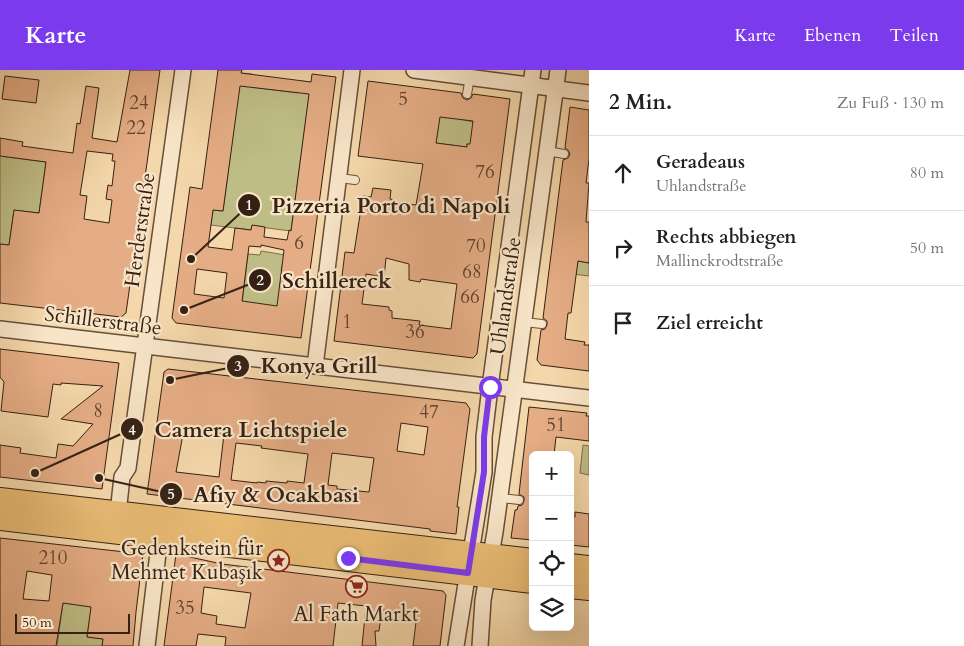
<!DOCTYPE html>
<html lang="de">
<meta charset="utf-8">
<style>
:root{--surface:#fff;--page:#f6f6f6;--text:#202124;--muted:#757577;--line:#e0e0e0;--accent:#7c3aed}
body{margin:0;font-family:Cardo,serif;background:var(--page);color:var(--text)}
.controls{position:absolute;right:15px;bottom:15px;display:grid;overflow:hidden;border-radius:8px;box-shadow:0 5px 20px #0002}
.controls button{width:45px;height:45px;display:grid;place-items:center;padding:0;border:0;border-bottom:1px solid var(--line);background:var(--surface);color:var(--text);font:25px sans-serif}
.scale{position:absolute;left:15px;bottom:12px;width:115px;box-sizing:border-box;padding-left:5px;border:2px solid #352114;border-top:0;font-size:14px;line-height:18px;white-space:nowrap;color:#352114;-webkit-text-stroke:4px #f8e5c8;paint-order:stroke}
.stop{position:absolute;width:15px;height:15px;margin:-11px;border:4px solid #7c3aed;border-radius:50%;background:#fff}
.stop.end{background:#7c3aed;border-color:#fff;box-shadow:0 1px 5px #0008}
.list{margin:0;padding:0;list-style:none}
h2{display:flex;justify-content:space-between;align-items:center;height:65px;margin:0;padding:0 20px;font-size:21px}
h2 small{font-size:16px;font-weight:400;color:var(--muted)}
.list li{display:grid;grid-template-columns:32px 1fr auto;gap:15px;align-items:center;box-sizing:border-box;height:75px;padding:0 20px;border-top:1px solid var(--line)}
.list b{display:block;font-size:19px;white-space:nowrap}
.list p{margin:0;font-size:16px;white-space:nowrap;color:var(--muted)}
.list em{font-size:16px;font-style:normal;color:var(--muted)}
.icon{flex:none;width:28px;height:28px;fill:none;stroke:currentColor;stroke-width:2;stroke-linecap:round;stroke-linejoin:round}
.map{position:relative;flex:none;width:589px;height:576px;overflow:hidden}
header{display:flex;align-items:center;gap:30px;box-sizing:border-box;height:70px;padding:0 25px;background:var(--accent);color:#fff}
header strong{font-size:24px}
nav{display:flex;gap:28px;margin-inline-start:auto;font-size:18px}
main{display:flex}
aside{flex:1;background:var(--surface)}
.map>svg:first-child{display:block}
.green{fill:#bfbd86;stroke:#7a6f4d}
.building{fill:#e5ad85;stroke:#352114;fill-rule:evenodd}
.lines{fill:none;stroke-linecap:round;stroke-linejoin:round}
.lane-casing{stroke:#654e3a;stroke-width:10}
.street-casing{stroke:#654e3a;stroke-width:18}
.primary-casing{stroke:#352114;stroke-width:26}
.lane{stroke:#f8e5c8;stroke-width:8}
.street{stroke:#f8e5c8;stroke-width:15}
.primary{stroke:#eabc75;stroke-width:24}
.route{stroke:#7c3aed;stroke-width:6}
.labels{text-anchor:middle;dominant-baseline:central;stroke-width:4.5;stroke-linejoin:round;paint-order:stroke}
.number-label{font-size:19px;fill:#614430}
.street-label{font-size:21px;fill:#352114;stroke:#f8e5c8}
.poi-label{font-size:21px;fill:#352114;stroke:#f8e5c8;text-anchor:end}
.leader{fill:none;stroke:#352114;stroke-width:2}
.callout-dot{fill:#352114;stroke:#f8e5c8;stroke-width:2}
.mark-label{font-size:15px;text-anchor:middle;font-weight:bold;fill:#fff}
.callout-label{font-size:22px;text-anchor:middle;font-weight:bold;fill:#352114;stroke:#f8e5c8;stroke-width:4.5;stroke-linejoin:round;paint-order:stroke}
</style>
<header>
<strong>Karte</strong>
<nav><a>Karte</a><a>Ebenen</a><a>Teilen</a></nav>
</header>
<main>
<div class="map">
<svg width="589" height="576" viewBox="0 0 589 576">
<rect width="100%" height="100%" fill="#f4d7aa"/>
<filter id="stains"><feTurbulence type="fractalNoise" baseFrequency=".004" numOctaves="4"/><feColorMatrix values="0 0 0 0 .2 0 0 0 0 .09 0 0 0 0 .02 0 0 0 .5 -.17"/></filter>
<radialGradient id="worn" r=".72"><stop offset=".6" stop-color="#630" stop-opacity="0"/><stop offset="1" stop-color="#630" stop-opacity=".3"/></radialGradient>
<g class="green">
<polygon points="241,3 252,4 251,17 298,23 300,11 311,12 291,161 252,156 251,160 211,155 213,140 223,141"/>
<polygon points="440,45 473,52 478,76 467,74 467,77 436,73"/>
<polygon points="0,86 46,92 39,143 14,140 9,175 0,174"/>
<polygon points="261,181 285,185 281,200 283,201 285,243 242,234 248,184 260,185"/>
<polygon points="578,191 589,193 589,206 573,204"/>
<polygon points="583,375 589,376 589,405 580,403"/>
<polygon points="63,533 110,538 90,547 87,567 103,569 102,576 57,576"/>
</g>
<g class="building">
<path d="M 130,0 L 160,0 L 126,243 L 121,247 L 0,233 L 0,174 L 9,175 L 14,140 L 39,143 L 46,92 L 0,86 L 0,68 L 23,72 L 22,76 L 73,83 L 77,53 L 80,54 L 86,16 L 99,18 L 92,68 L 117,72 ZM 87,81 L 113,84 L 112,91 L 115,91 L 112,116 L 108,115 L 106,129 L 112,130 L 109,153 L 84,149 L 87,126 L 80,125 Z"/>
<path d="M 218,0 L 242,0 L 241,3 L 311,12 L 312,4 L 336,7 L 301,268 L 176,253 L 172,248 L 190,117 L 202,119 ZM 240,16 L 309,24 L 291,161 L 289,160 L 287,170 L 264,167 L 265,157 L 252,155 L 251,160 L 235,158 L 232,180 L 208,177 L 213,140 L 223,141 ZM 261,175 L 284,180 L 277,236 L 242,231 L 249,176 L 261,177 ZM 197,199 L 227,203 L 224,228 L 194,224 Z"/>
<polygon points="5,6 39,10 36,33 2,29"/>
<path d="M 368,11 L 461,23 L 463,28 L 467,30 L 471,28 L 473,24 L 510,29 L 477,284 L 473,288 L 334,271 L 345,182 L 354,183 L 363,126 L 371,127 L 373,118 L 391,120 L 390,129 L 394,130 L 394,132 L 416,135 L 423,94 L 358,86 ZM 440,47 L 473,51 L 470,74 L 467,74 L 467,77 L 436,73 ZM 386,188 L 409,194 L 409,210 L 420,212 L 421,209 L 457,214 L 451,259 L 419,255 L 420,251 L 392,248 L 392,241 L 389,240 L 389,237 L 362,234 L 366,204 L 384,207 Z"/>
<polygon points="570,37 589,40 589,89 586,113 589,113 586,152 589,152 589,193 578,191 571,243 568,243 565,269 585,272 584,275 589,275 589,301 541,295 537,290 541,260 545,259 547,255 547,251 543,248 563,90 568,88 570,84 568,80 565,78"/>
<polygon points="0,279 119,293 102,419 0,407 0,375 21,378 20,383 56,388 58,374 73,376 93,354 61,349 103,316 61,313 61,315 53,314 48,347 1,341 4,312 0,307"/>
<path d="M 168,299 L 466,333 L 470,339 L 457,437 L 459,437 L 456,464 L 430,461 L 430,459 L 147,424 L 164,302 ZM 401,353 L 428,357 L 424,385 L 397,381 ZM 184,359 L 224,364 L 219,407 L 176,402 ZM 236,373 L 262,376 L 261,378 L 308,384 L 304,413 L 287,411 L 287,413 L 266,411 L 266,413 L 257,412 L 257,413 L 231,410 ZM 332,383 L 374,388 L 369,422 L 337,419 L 337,416 L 328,415 Z"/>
<polygon points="529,337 587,343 586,346 589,346 589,371 556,367 554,385 533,385 533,470 511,468 515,440 517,440 518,436 522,435 524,431 524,427 519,424"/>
<polygon points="575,442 589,444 589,477 570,475 570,446 575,447"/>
<path d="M 0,468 L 143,484 L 136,542 L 133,576 L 102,576 L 103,569 L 87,567 L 91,537 L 63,533 L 56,576 L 0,576 ZM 27,501 L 52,505 L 49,531 L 23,529 Z"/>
<path d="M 176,484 L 222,494 L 443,521 L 446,525 L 440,576 L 413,576 L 417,544 L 382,540 L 379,561 L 375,561 L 376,576 L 362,576 L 366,536 L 338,533 L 333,576 L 225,576 L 226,567 L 198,564 L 196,576 L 164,576 ZM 204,517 L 251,523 L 245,558 L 216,554 L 217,546 L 201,543 Z"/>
</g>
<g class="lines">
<defs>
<g id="lane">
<polyline points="467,24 470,7"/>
<polyline points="547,81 564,84"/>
<polyline points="339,108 355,110"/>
<polyline points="524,252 542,254"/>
<polyline points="500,428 519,430"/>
</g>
<g id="street">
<polyline points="414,0 589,23"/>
<polyline points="0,259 589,328"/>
<polyline points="315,296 352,0"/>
<polyline points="118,443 122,407 128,398 183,0"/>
<polyline points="147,576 160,466"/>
<polyline points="456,576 484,402 484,367 490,317 533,0"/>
<polyline points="480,576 483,530 495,462 558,0"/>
</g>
<g id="primary">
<polyline points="0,430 533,491"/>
<polyline points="0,448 533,511"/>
<polyline points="570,496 589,498"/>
<polyline points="570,516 589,518"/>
</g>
</defs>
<use href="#lane" class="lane-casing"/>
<use href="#street" class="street-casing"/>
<use href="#primary" class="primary-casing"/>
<use href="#lane" class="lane"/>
<use href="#street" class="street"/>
<use href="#primary" class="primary"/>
</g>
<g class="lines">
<polyline class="route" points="348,488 468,503 484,402 484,367 490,317"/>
</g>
<defs>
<symbol id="sight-ring" viewBox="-11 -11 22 22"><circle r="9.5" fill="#f8e5c8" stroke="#8f2418" stroke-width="1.5"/><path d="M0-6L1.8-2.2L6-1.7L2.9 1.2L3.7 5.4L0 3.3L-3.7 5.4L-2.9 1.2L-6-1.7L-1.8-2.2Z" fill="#8f2418"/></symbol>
<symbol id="supermarket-ring" viewBox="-11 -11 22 22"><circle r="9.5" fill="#f8e5c8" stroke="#8f2418" stroke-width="1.5"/><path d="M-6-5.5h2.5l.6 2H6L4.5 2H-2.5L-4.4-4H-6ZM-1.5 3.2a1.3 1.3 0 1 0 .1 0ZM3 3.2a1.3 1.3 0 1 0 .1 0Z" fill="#8f2418"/></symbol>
</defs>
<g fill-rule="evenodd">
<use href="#sight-ring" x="266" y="478" width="25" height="25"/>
<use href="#supermarket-ring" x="344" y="504" width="25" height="25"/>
</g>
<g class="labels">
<g class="number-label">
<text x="403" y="29">5</text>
<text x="139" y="33">24</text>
<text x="136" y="58">22</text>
<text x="485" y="102">76</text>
<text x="299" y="173">6</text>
<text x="476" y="176">70</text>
<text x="472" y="202">68</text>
<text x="470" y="227">66</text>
<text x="347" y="252">1</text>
<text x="415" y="262">36</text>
<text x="98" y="341">8</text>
<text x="429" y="342">47</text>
<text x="556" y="355">51</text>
<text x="53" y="488">210</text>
<text x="185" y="538">35</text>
</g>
<g class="street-label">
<text transform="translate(140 160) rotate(-82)">Herderstraße</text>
<text transform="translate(506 226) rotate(-82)">Uhlandstraße</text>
<text transform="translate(103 251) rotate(7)">Schillerstraße</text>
</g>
<g class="poi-label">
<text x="263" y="478">Gedenkstein für<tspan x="263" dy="24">Mehmet Kubaşık</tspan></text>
<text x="356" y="544" text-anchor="middle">Al Fath Markt</text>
</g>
</g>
<path class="leader" d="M191 189L249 135M184 240L260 210M170 310L238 296M35 403L132 359M99 408L171 424"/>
<g class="callout-dot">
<circle cx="191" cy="189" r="5"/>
<circle cx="184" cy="240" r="5"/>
<circle cx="170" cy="310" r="5"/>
<circle cx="35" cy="403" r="5"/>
<circle cx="99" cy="408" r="5"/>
<circle cx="249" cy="135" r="12"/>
<circle cx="260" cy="210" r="12"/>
<circle cx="238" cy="296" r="12"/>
<circle cx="132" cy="359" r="12"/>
<circle cx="171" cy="424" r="12"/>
</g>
<g class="mark-label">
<text x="249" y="140">1</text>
<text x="260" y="215">2</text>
<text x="238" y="301">3</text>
<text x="132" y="365">4</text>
<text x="171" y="429">5</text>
</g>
<g class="callout-label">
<text x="391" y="143">Pizzeria Porto di Napoli</text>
<text x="337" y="218">Schillereck</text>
<text x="319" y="303">Konya Grill</text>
<text x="251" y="367">Camera Lichtspiele</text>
<text x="276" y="432">Afiy &amp; Ocakbasi</text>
</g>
<rect width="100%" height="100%" filter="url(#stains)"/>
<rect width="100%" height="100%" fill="url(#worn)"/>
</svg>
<div class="controls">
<button>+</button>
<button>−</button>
<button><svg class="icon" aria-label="locate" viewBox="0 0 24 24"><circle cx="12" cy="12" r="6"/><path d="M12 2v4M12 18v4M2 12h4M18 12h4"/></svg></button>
<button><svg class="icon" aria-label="layers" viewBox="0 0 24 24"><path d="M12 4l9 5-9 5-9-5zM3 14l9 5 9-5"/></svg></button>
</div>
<div class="scale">50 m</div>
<div class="stop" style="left:490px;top:317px"></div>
<div class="stop end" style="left:348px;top:488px"></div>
</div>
<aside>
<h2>2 Min.<small>Zu Fuß · 130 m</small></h2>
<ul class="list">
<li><svg class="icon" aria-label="ahead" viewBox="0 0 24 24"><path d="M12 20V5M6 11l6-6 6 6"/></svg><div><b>Geradeaus</b><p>Uhlandstraße</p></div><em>80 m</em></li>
<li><svg class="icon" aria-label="right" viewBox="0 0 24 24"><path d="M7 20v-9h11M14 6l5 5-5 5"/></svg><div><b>Rechts abbiegen</b><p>Mallinckrodtstraße</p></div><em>50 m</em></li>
<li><svg class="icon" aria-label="arrive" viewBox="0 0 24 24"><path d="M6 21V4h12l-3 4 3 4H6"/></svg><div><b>Ziel erreicht</b></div></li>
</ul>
</aside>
</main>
